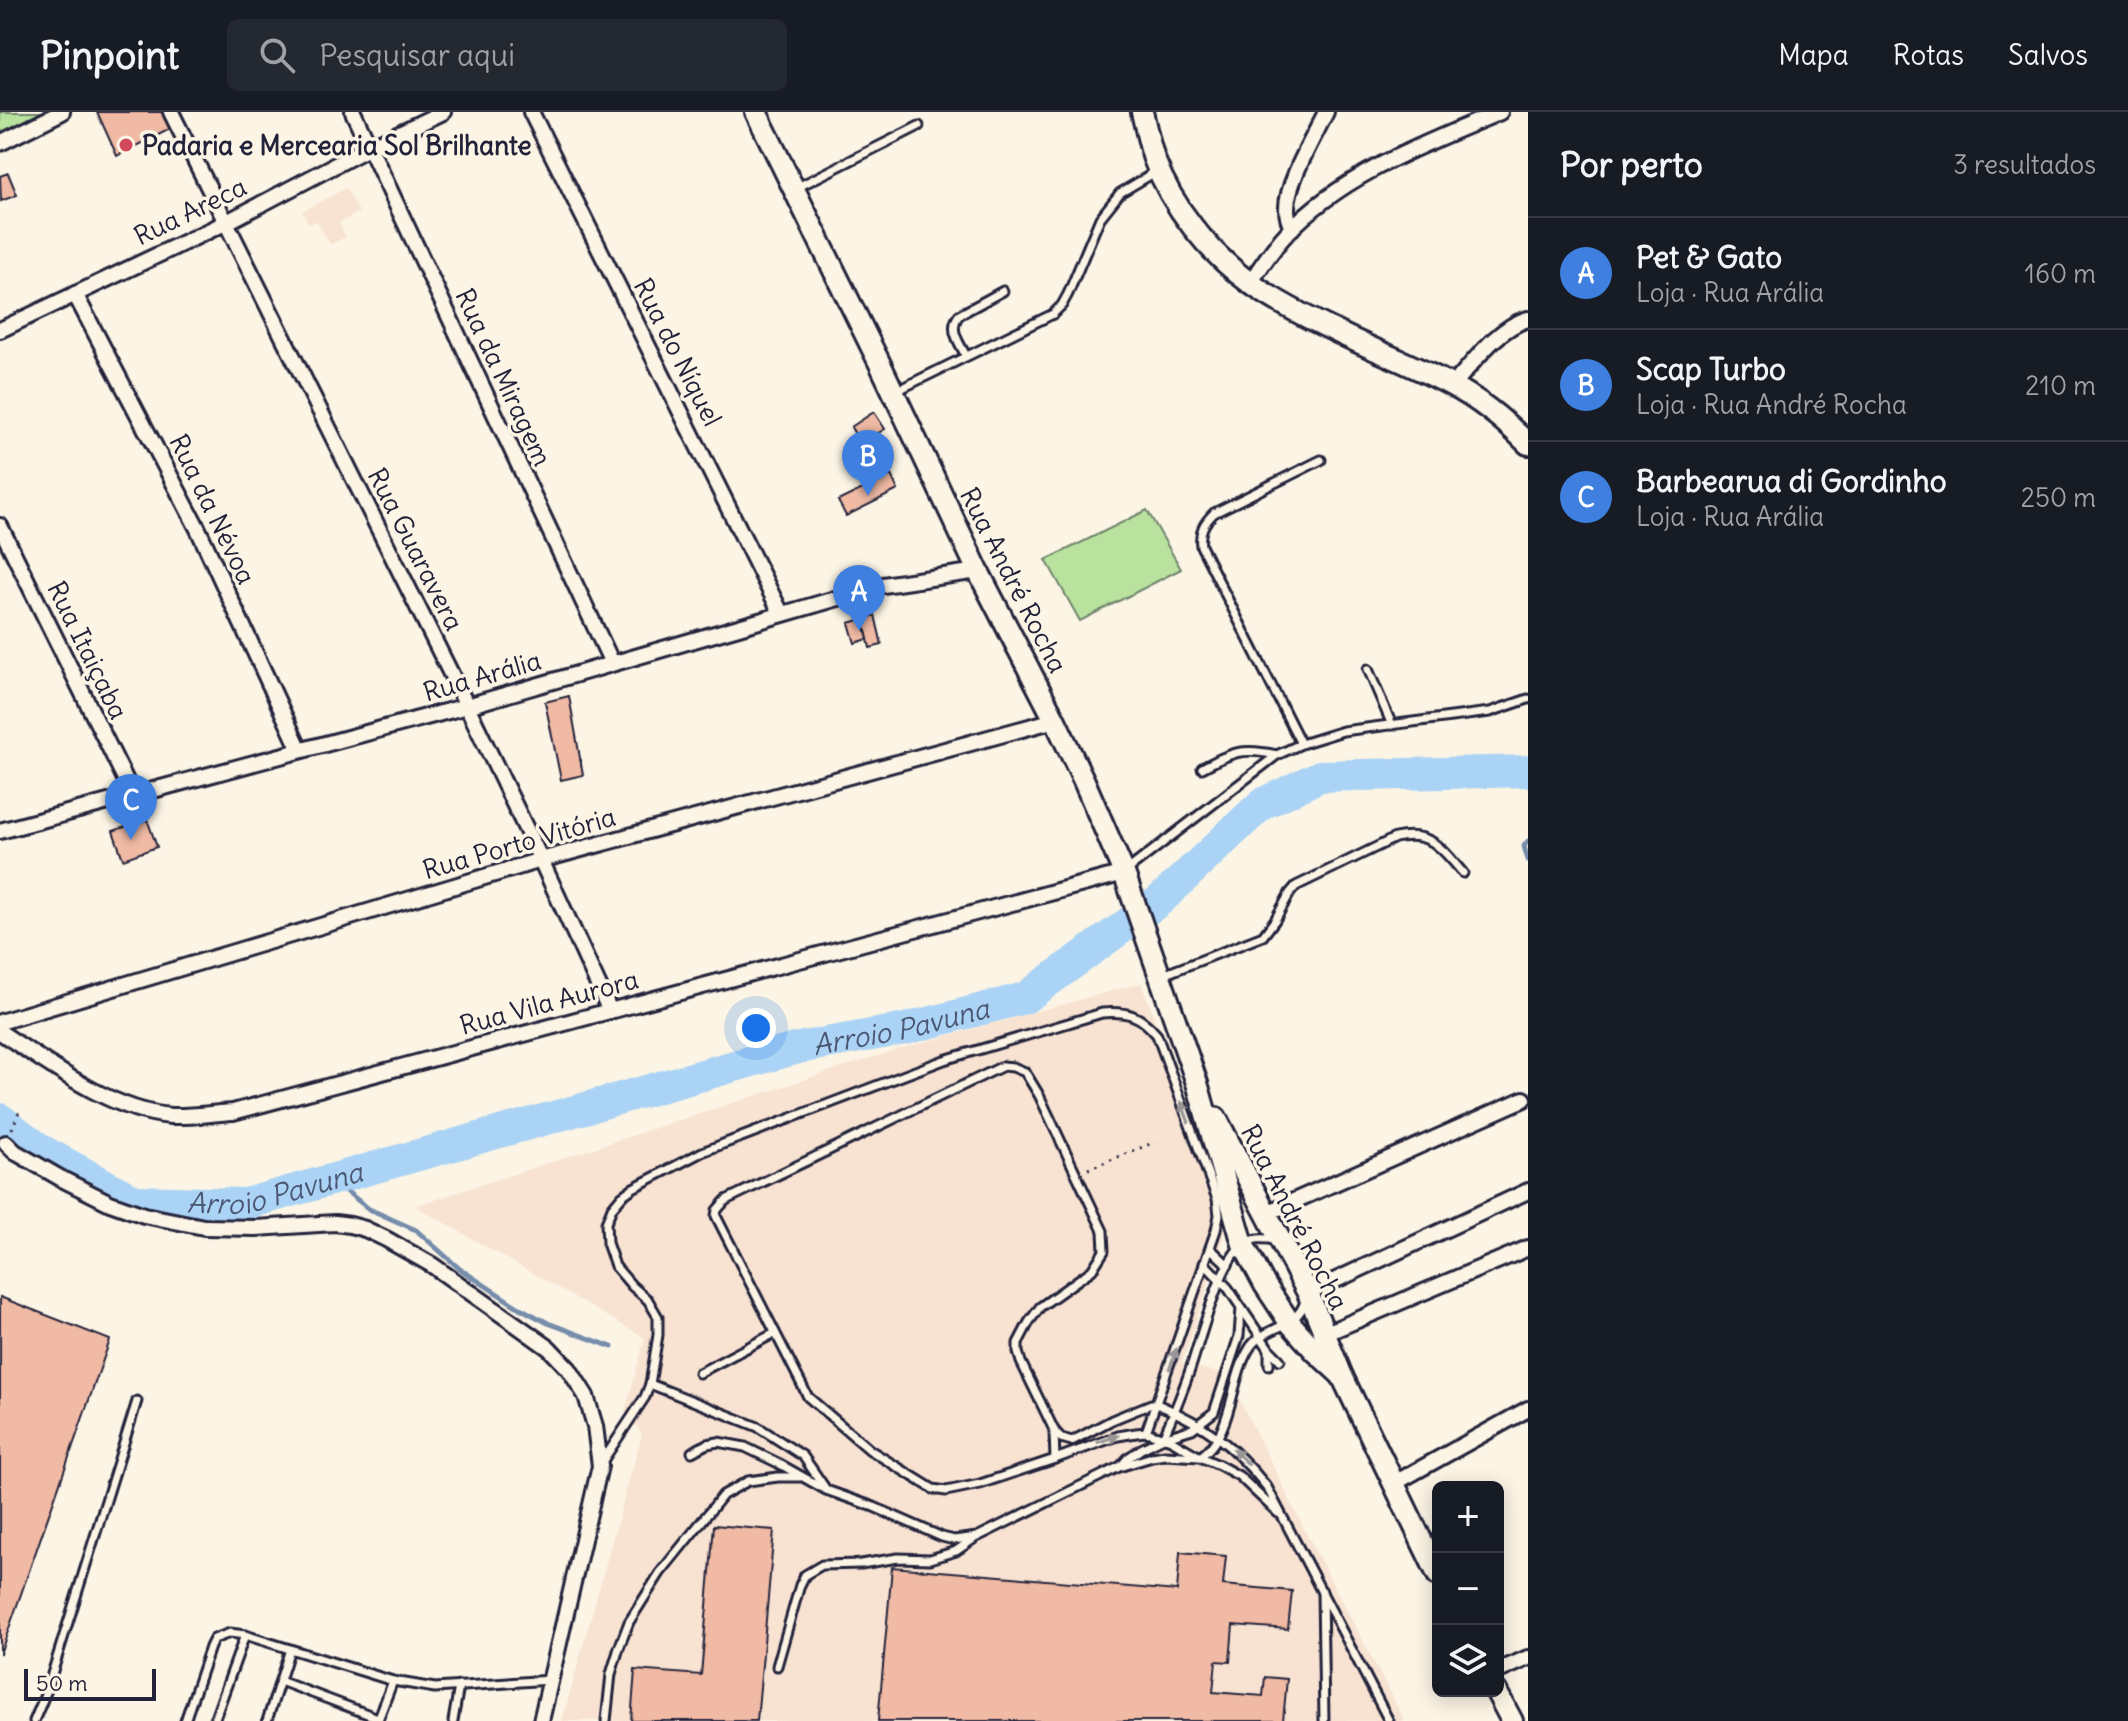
<!DOCTYPE html>
<html lang="pt">
<meta charset="utf-8">
<style>
:root{--surface:#171b24;--page:#242831;--text:#f1f3f6;--muted:#9ea1a6;--line:#363941;--accent:#8c9099}
body{margin:0;font-family:Delius,sans-serif;background:var(--page);color:var(--text)}
.controls{position:absolute;right:24px;bottom:24px;display:grid;overflow:hidden;border-radius:12px;box-shadow:0 4px 20px #0003}
.controls button{width:72px;height:72px;display:grid;place-items:center;padding:0;border:0;border-bottom:2px solid var(--line);background:var(--surface);color:var(--text);font:40px sans-serif}
.scale{position:absolute;left:24px;bottom:20px;width:132px;box-sizing:border-box;padding-left:8px;border:4px solid #22223b;border-top:0;font-size:22px;line-height:28px;white-space:nowrap;color:#22223b;-webkit-text-stroke:6px #fcf5e5;paint-order:stroke}
.you{position:absolute;left:756px;top:916px;width:28px;height:28px;margin:-20px;border:6px solid #fff;border-radius:50%;background:#1a73e8;box-shadow:0 0 0 12px #1a73e833}
.badge{display:grid;place-items:center;width:52px;height:52px;border-radius:50%;background:var(--accent);color:#fff;font-size:26px;font-weight:700}
.pin{position:absolute;translate:-50% -66px;filter:drop-shadow(0 2px 4px #0008)}
.pin::after{content:'';position:absolute;top:42px;width:28px;height:24px;background:inherit;clip-path:polygon(0 0,100% 0,50% 100%)}
.list{margin:0;padding:0;list-style:none}
h2{display:flex;justify-content:space-between;align-items:center;height:104px;margin:0;padding:0 32px;font-size:34px}
h2 small{font-size:26px;font-weight:400;color:var(--muted)}
.list li{display:grid;grid-template-columns:52px 1fr auto;gap:24px;align-items:center;box-sizing:border-box;height:112px;padding:0 32px;border-top:2px solid var(--line)}
.list b{display:block;font-size:30px;white-space:nowrap}
.list p{margin:0;font-size:26px;white-space:nowrap;color:var(--muted)}
.list em{font-size:26px;font-style:normal;color:var(--muted)}
.icon{flex:none;width:44px;height:44px;fill:none;stroke:currentColor;stroke-width:2;stroke-linecap:round;stroke-linejoin:round}
.map{position:relative;flex:none;width:1528px;height:1609px;overflow:hidden}
header{display:flex;align-items:center;gap:48px;box-sizing:border-box;height:112px;padding:0 40px;background:var(--surface);border-bottom:2px solid var(--line)}
header strong{font-size:38px}
nav{display:flex;gap:44px;margin-inline-start:auto;font-size:28px}
.search{width:560px;height:72px;background:var(--page);display:flex;align-items:center;gap:20px;box-sizing:border-box;padding:0 28px;border-radius:12px;color:var(--muted);font-size:30px}
main{display:flex}
aside{flex:1;background:var(--surface)}
.map>svg:first-child{display:block}
.built{fill:#f8e3d2}
.green{fill:#b9e29e;stroke:#6e826c;stroke-width:2}
.lines{fill:none;stroke-linecap:round;stroke-linejoin:round}
.stream{stroke:#748cab;stroke-width:5}
.river{stroke:#abd3f5;stroke-width:32}
.building{fill:#f0baa4;stroke:#22223b;stroke-width:2}
.lane-casing{stroke:#22223b;stroke-width:13}
.street-casing{stroke:#22223b;stroke-width:20}
.secondary-casing{stroke:#22223b;stroke-width:26}
.path{stroke:#22223b;stroke-width:3;stroke-dasharray:2 6;stroke-linecap:butt}
.lane{stroke:#fcf5e5;stroke-width:7}
.street{stroke:#fcf5e5;stroke-width:14}
.secondary{stroke:#fcf5e5;stroke-width:20}
.oneway{fill:#9a9698}
.poi-dot{fill:#d1495b;stroke:#fcf5e5;stroke-width:3}
.labels{text-anchor:middle;dominant-baseline:central;stroke-width:7;stroke-linejoin:round;paint-order:stroke}
.poi-label{font-size:26px;font-weight:bold;fill:#22223b;stroke:#fcf5e5;text-anchor:start}
.street-label{font-size:26px;fill:#22223b;stroke:#fcf5e5}
.water-label{font-size:28px;font-style:italic;fill:#4b5773;stroke:#fcf5e5}
</style>
<header>
<strong>Pinpoint</strong>
<div class="search"><svg class="icon" aria-label="search" viewBox="0 0 24 24"><circle cx="10" cy="10" r="6"/><path d="M15 15l6 6"/></svg>Pesquisar aqui</div>
<nav><a>Mapa</a><a>Rotas</a><a>Salvos</a></nav>
</header>
<main>
<div class="map">
<svg width="1528" height="1609" viewBox="0 0 1528 1609">
<rect width="100%" height="100%" fill="#fcf5e5"/>
<filter id="ink" filterUnits="userSpaceOnUse"><feTurbulence type="fractalNoise" baseFrequency=".0125" numOctaves="2"/><feDisplacementMap in="SourceGraphic" scale="16" xChannelSelector="R" yChannelSelector="G"/><feConvolveMatrix kernelMatrix="1 2 1 2 8 2 1 2 1" color-interpolation-filters="sRGB"/></filter>
<g filter="url(#ink)">
<g class="built">
<polygon points="346,76 359,100 339,111 346,125 330,133 317,109 309,112 302,99"/>
<polygon points="1141,871 1223,1082 1226,1104 1222,1132 1182,1251 1227,1263 1312,1432 1405,1609 562,1609 642,1322 625,1299 645,1226 415,1094 899,937"/>
</g>
<g class="green">
<polygon points="0,0 53,0 0,26"/>
<polygon points="1147,398 1181,457 1080,509 1046,448"/>
</g>
<g class="lines">
<g class="stream">
<polyline points="1528,729 1524,734 1528,748"/>
<polyline points="332,1068 369,1097 416,1118 460,1157 518,1195 548,1211 612,1235"/>
</g>
<path class="river" id="s1" d="M 0,1007 L 41,1038 L 135,1089 L 245,1092 L 798,936 L 905,917 L 1025,886 L 1159,789 L 1262,692 L 1320,664 L 1528,659"/>
</g>
<g class="building">
<polygon points="97,0 170,0 176,14 117,44"/>
<polygon points="8,61 17,83 1,89 0,64"/>
<polygon points="874,300 885,317 860,332 851,315"/>
<polygon points="891,363 898,378 846,404 838,389"/>
<polygon points="875,503 882,533 870,536 863,507"/>
<polygon points="863,507 868,527 855,531 849,511"/>
<polygon points="569,584 583,663 561,668 545,590"/>
<polygon points="147,707 157,735 123,747 113,719"/>
<polygon points="0,1185 110,1228 0,1542"/>
<polygon points="714,1413 774,1418 757,1609 631,1609 635,1558 701,1563"/>
<polygon points="1180,1440 1226,1444 1223,1473 1292,1479 1288,1517 1233,1513 1230,1550 1216,1549 1213,1580 1263,1584 1265,1565 1287,1567 1283,1609 878,1609 892,1455 1177,1479"/>
</g>
<g class="lines">
<defs>
<g id="lane">
<polyline points="796,76 919,14"/>
<path d="M 966,244 C 959,230 948,217 959,203 L 1003,179"/>
<polyline points="894,280 1053,202 1062,193 1068,182 1100,106 1120,81 1157,59"/>
<polyline points="1368,557 1392,613"/>
<path d="M 1301,632 L 1201,434 C 1199,419 1204,411 1214,401 L 1321,348"/>
<path d="M 1202,656 C 1233,640 1242,635 1277,643"/>
<polyline points="1125,760 1277,643 1301,632 1343,619 1490,600 1528,587"/>
<path d="M 1163,863 L 1263,824 L 1275,808 L 1290,781 L 1296,774 L 1395,726 C 1431,718 1442,737 1463,761"/>
<polyline points="1210,1136 1228,1153"/>
<polyline points="1204,1151 1228,1176 1269,1237 1280,1248"/>
<path d="M 1305,1189 C 1297,1218 1262,1214 1249,1237 C 1229,1270 1234,1321 1200,1345 L 1171,1328 L 1146,1320 L 1136,1321 L 1118,1324 L 1055,1347 L 980,1372 L 946,1379 L 933,1377 L 870,1338 L 808,1285 L 716,1104 L 717,1098 L 726,1088 L 1003,954 L 1013,955 L 1025,960 L 1039,983 L 1103,1119 L 1104,1139 L 1092,1158 L 1040,1195 L 1029,1210 L 1018,1231 L 1018,1240 L 1021,1250 L 1054,1318 L 1061,1326 L 1072,1329 L 1112,1308 L 1151,1292 L 1157,1292 C 1207,1313 1234,1334 1267,1375 L 1389,1609"/>
<polyline points="1269,1253 1269,1237"/>
<polyline points="699,1261 775,1221"/>
<polyline points="650,1272 758,1315 803,1344 825,1376"/>
<polyline points="1054,1320 1055,1347"/>
<path d="M 1163,1326 C 1173,1303 1183,1279 1191,1255 C 1201,1225 1219,1154 1241,1134 C 1252,1125 1263,1126 1277,1128"/>
<polyline points="692,1340 707,1332 718,1330 745,1335 778,1351 826,1378 874,1395 942,1425 954,1428 977,1425 1119,1355 1152,1345 1165,1343 1200,1345 1219,1353 1239,1364 1278,1401"/>
<path d="M 602,1350 L 645,1285 L 650,1272 L 658,1223 L 658,1205 L 648,1188 L 632,1174 L 615,1154 L 607,1131 L 606,1111 L 612,1096 L 622,1084 L 633,1076 L 702,1040 L 944,948 L 1102,901 C 1128,899 1140,903 1157,923 L 1217,1087 L 1219,1103 L 1216,1118 L 1146,1320"/>
<polyline points="1121,1354 1128,1346 1141,1337 1163,1326 1192,1317 1214,1300 1239,1224 1241,1196"/>
<polyline points="1322,1479 1324,1609"/>
<polyline points="777,1554 800,1473 805,1463 822,1453 861,1452 898,1446 930,1447 956,1439 975,1426"/>
<polyline points="280,1569 378,1606"/>
<polyline points="378,1608 393,1569"/>
<polyline points="34,1609 47,1578 137,1289"/>
<polyline points="185,1609 210,1535 214,1527 230,1521 245,1523 393,1569 435,1576 550,1568"/>
<polyline points="214,1609 245,1523"/>
<polyline points="267,1609 290,1537"/>
<polyline points="453,1609 459,1574"/>
<polyline points="606,1609 611,1562 619,1536 629,1510 660,1461 723,1383 748,1369 778,1365 800,1365"/>
</g>
<g id="street">
<polyline points="171,0 467,594 541,748 610,899"/>
<polyline points="353,0 612,551"/>
<polyline points="531,0 781,501"/>
<polyline points="0,31 62,0"/>
<path d="M 1292,116 C 1289,110 1287,104 1287,97 C 1286,71 1314,25 1326,0"/>
<path d="M 1250,171 C 1261,154 1273,136 1287,121 C 1344,61 1425,32 1500,0"/>
<polyline points="75,182 198,417 300,638"/>
<polyline points="0,218 225,111 370,35 443,0"/>
<path d="M 1452,274 C 1473,251 1498,215 1528,207"/>
<polyline points="0,414 133,683"/>
<polyline points="0,719 467,594 883,473 978,459"/>
<polyline points="0,910 541,748 1055,608"/>
<path d="M 0,920 C 49,952 111,999 171,1004 C 191,1005 213,1001 233,1000 L 1124,761"/>
<polyline points="6,1031 15,1040 62,1067 110,1091 144,1103 204,1115 256,1116 335,1111 350,1113 365,1117 386,1127 432,1153 549,1236 569,1257 586,1284 595,1314 600,1354 541,1609"/>
<polyline points="1267,1101 1524,987"/>
<polyline points="1308,1181 1528,1079"/>
<polyline points="1324,1222 1528,1136"/>
<polyline points="1393,1372 1528,1297"/>
<polyline points="1498,1559 1528,1546"/>
</g>
<g id="secondary">
<polyline points="756,0 881,254 978,459 1055,608 1084,669 1124,761 1197,971 1243,1132 1265,1173 1290,1211 1316,1240 1342,1264"/>
<path d="M 1142,0 C 1146,16 1149,32 1154,47 C 1172,95 1209,141 1250,171 C 1276,190 1306,205 1335,219 C 1373,238 1413,253 1451,273 C 1480,288 1505,309 1528,332"/>
<polyline points="1216,1006 1308,1181 1342,1264 1438,1463"/>
<polyline points="1496,1579 1512,1609"/>
</g>
</defs>
<use href="#lane" class="lane-casing"/>
<use href="#street" class="street-casing"/>
<use href="#secondary" class="secondary-casing"/>
<g class="path">
<polyline points="12,1017 20,997"/>
<polyline points="1088,1057 1155,1030"/>
</g>
<use href="#lane" class="lane"/>
<use href="#street" class="street"/>
<use href="#secondary" class="secondary"/>
</g>
<defs><path id="oneway-solid" d="M-6-.8H1V-3.2L6.5 0L1 3.2V.8H-6Z" transform="scale(2)"/></defs>
<g class="oneway">
<use href="#oneway-solid" transform="translate(1185 1000) rotate(-110)"/>
<use href="#oneway-solid" transform="translate(1173 1247) rotate(-71)"/>
<use href="#oneway-solid" transform="translate(1108 1327) rotate(-18)"/>
<use href="#oneway-solid" transform="translate(1241 1345) rotate(-135)"/>
</g>
</g>
<circle class="poi-dot" cx="126" cy="33" r="8"/>
<g class="labels">
<g class="poi-label">
<text x="142" y="33">Padaria e Mercearia Sol Brilhante</text>
</g>
<g class="street-label">
<text transform="translate(190 99) rotate(-26)">Rua Areca</text>
<text transform="translate(678 240) rotate(63)">Rua do Níquel</text>
<text transform="translate(504 265) rotate(65)">Rua da Miragem</text>
<text transform="translate(213 397) rotate(64)">Rua da Névoa</text>
<text transform="translate(416 437) rotate(63)">Rua Guaravera</text>
<text transform="translate(1014 468) rotate(63)">Rua André Rocha</text>
<text transform="translate(88 538) rotate(64)">Rua Itaiçaba</text>
<text transform="translate(482 564) rotate(-16)">Rua Arália</text>
<text transform="translate(519 731) rotate(-16)">Rua Porto Vitória</text>
<text transform="translate(549 890) rotate(-15)">Rua Vila Aurora</text>
<text transform="translate(1295 1105) rotate(63)">Rua André Rocha</text>
</g>
<g class="water-label">
<text stroke="none"><textPath href="#s1" startOffset="948">Arroio Pavuna</textPath></text>
<text stroke="none"><textPath href="#s1" startOffset="300">Arroio Pavuna</textPath></text>
</g>
</g>
</svg>
<div class="controls">
<button>+</button>
<button>−</button>
<button><svg class="icon" aria-label="layers" viewBox="0 0 24 24"><path d="M12 4l9 5-9 5-9-5zM3 14l9 5 9-5"/></svg></button>
</div>
<div class="scale">50 m</div>
<div class="you"></div>
<div class="pin badge" style="left:859px;top:519px;background:#3f7fe0">A</div>
<div class="pin badge" style="left:868px;top:384px;background:#3f7fe0">B</div>
<div class="pin badge" style="left:131px;top:728px;background:#3f7fe0">C</div>
</div>
<aside>
<h2>Por perto<small>3 resultados</small></h2>
<ul class="list">
<li><span class="badge" style="background:#3f7fe0">A</span><div><b>Pet &amp; Gato</b><p>Loja · Rua Arália</p></div><em>160 m</em></li>
<li><span class="badge" style="background:#3f7fe0">B</span><div><b>Scap Turbo</b><p>Loja · Rua André Rocha</p></div><em>210 m</em></li>
<li><span class="badge" style="background:#3f7fe0">C</span><div><b>Barbearua di Gordinho</b><p>Loja · Rua Arália</p></div><em>250 m</em></li>
</ul>
</aside>
</main>
